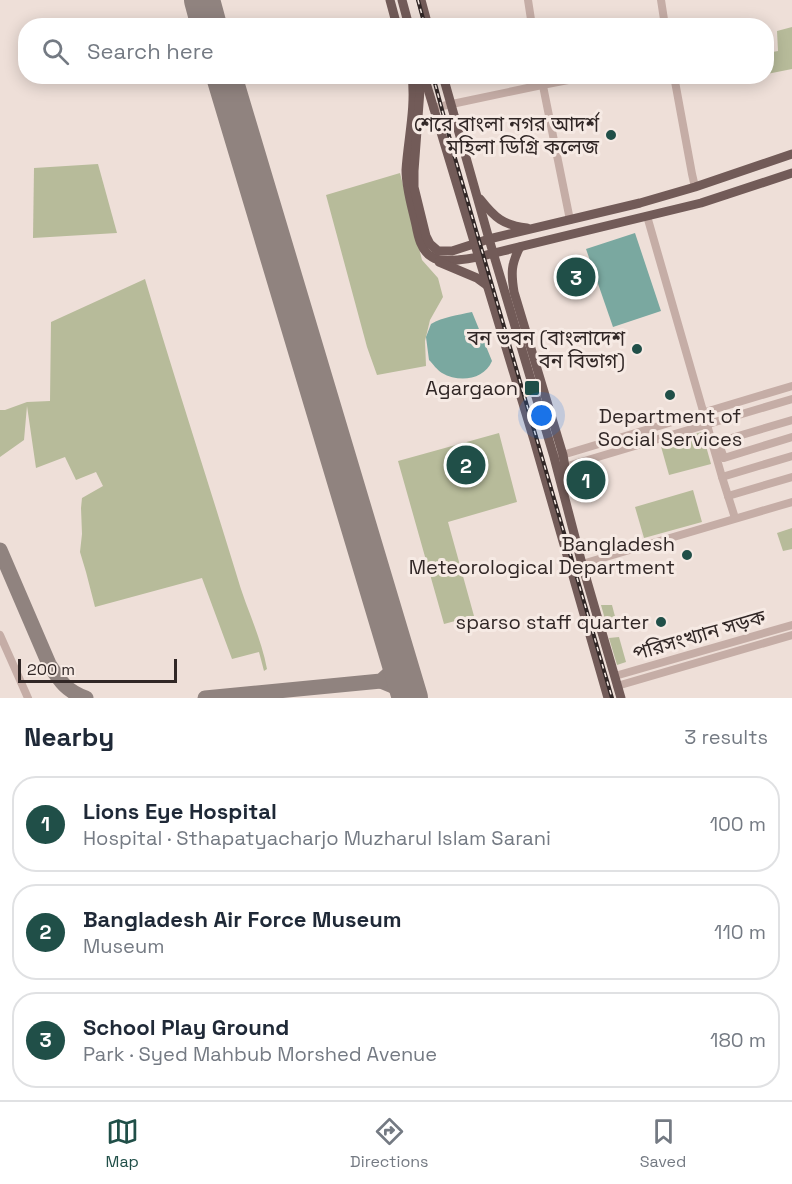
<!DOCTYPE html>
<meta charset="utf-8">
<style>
:root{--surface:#fff;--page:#f6f6f7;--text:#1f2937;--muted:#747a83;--line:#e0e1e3;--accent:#204f48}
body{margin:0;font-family:"Space Grotesk","Noto Sans Bengali",sans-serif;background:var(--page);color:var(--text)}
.scale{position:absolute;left:18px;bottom:15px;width:159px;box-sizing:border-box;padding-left:6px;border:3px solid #312726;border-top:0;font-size:16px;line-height:21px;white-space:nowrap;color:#312726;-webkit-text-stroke:4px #f6eae4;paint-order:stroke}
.you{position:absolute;left:542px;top:416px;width:21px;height:21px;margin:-15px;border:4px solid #fff;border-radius:50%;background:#1a73e8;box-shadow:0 0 0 9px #1a73e833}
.badge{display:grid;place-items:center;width:39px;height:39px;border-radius:50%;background:var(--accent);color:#fff;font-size:20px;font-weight:700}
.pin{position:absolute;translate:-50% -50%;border:3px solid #fff;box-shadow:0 2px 6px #0006}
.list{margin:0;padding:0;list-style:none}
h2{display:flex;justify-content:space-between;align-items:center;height:78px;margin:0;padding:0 24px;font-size:26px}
h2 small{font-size:20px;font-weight:400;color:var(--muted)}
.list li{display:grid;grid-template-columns:39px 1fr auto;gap:18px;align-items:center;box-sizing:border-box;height:96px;margin:0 12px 12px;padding:0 12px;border:2px solid var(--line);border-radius:24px}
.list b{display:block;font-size:22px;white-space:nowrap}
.list p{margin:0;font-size:20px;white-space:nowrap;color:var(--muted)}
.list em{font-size:20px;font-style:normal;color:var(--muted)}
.icon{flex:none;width:33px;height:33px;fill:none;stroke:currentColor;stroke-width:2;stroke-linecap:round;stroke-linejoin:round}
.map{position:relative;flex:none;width:792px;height:698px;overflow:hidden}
.search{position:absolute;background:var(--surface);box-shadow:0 3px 15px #0003;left:18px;right:18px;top:18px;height:66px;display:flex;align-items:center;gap:15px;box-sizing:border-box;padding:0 21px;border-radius:24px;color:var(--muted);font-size:22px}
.sheet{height:402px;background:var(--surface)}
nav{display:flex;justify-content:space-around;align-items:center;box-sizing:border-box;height:84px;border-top:2px solid var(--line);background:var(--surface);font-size:16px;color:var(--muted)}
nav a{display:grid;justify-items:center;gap:3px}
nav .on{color:var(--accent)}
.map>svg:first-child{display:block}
.green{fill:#b7bb9a}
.water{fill:#7aa8a0}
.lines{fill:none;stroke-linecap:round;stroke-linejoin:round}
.taxiway{stroke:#90837f;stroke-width:15}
.runway{stroke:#90837f;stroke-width:36}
.minor{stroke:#c5ada6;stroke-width:8}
.major{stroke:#725b58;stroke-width:9}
.rail-casing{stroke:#312726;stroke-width:4}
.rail{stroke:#f6eae4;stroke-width:1.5;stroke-dasharray:4.5;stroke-linecap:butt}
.poi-dot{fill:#204f48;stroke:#f6eae4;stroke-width:2}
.labels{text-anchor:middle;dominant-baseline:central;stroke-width:6;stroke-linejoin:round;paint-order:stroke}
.poi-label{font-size:20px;fill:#312726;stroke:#f6eae4;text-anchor:end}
.street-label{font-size:20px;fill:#312726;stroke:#f6eae4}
</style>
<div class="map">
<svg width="792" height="698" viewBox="0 0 792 698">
<rect width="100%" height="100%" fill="#eedfd8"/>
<g class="green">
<polygon points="792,27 792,69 767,74 767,53 778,51 777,31"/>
<polygon points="98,164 117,233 33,238 34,168"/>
<polygon points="400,173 422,260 438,278 443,297 430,320 425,341 426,366 377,375 367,347 326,195"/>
<path d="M 145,279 C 174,377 206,475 236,573 C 245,606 261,636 267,669 L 264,671 L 259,652 L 232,659 L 202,578 L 95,607 L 86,572 L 80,552 L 82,534 L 81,508 L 82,498 L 103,486 L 96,472 L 76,480 L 65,457 L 36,468 L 27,406 L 24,440 L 0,457 L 0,410 L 5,410 L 27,402 L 50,401 L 51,322 Z"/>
<polygon points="702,432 711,464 669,475 660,443"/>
<polygon points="499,433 517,502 448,522 474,616 444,624 398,461"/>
<polygon points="693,490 702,522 644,538 635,507"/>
<polygon points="792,528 792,549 783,551 777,533"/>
<polygon points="601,605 612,605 618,628 608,630"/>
<polygon points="619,637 626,662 617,665 609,638"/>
</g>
<g class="water">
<polygon points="635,233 661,311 613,327 586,249"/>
<path d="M 472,312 L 492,361 C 484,380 459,383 442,373 C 437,370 433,364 429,360 L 426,337 L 431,324 C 443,317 458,315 472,312 Z"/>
</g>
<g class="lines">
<g class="taxiway">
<path d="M 0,550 L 49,664 C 60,681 66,691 86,698"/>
<polyline points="381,681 393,686 409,698"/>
<polyline points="205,698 381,681 392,671 397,657"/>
</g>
<g class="runway">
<polyline points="202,0 209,26"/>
<polyline points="224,76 410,698"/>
</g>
<g class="minor">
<polyline points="528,0 532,26"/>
<polyline points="661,0 665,26"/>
<polyline points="541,76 570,220"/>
<polyline points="674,76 692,174 695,187"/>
<polyline points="433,108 542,85 589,76"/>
<polyline points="647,216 722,477 792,456"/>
<polyline points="792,420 718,442 724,458 792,437"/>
<polyline points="559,456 792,386"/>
<polyline points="561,468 792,399"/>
<polyline points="722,477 735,518"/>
<polyline points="792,477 728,496 792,477"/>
<polyline points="582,564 792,502"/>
<polyline points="0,635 28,698"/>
<polyline points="615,676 792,625"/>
<polyline points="617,686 792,635"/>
</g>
<g class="major">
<polyline points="390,0 397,26"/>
<polyline points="402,0 409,26"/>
<polyline points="421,0 428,26"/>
<path d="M 412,76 C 416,107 408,139 406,170 C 406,188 412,207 416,225 C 418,236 421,251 432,257 C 442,264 466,259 478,257 L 701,203 L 792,173"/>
<polyline points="418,76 420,90 414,171 414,187 426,236 430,244 438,251 452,251 489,239 640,203 695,187 792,154"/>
<polyline points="424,76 534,440 608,698"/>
<polyline points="443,76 489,239 554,457 582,564 621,698"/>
<path d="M 480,199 C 495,218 503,225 527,228"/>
<path d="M 520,247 C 511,264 511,273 514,292 L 563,455 L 565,467 L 563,481"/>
<polyline points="439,262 477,278 488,286"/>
</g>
<defs>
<g id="rail">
<polyline points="418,0 425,26"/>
<polyline points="433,76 455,158 612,698"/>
</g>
</defs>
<use href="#rail" class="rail-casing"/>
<use href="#rail" class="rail"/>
</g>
<g class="poi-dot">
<circle cx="611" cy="135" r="6"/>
<circle cx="637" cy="349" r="6"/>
<rect x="524" y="380" width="16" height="16" rx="3"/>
<circle cx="670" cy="395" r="6"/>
<circle cx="687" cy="555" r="6"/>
<circle cx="661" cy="622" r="6"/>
</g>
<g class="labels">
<g class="poi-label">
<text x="599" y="124">শেরে বাংলা নগর আদর্শ<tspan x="599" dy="23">মহিলা ডিগ্রি কলেজ</tspan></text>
<text x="625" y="338">বন ভবন (বাংলাদেশ<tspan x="625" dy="23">বন বিভাগ)</tspan></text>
<text x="518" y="388">Agargaon</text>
<text x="670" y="416" text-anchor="middle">Department of<tspan x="670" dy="23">Social Services</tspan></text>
<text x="675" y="544">Bangladesh<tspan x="675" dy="23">Meteorological Department</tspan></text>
<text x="649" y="622">sparso staff quarter</text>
</g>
<g class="street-label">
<text transform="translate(699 635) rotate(-16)">পরিসংখ্যান সড়ক</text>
</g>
</g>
</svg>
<div class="scale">200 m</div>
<div class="you"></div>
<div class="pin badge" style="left:586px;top:480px">1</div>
<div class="pin badge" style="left:466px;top:465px">2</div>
<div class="pin badge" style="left:576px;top:277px">3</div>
<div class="search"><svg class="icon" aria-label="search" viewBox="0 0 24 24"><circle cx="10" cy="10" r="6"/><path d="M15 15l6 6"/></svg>Search here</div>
</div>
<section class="sheet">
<h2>Nearby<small>3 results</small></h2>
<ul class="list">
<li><span class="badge">1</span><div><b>Lions Eye Hospital</b><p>Hospital · Sthapatyacharjo Muzharul Islam Sarani</p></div><em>100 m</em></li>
<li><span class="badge">2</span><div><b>Bangladesh Air Force Museum</b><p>Museum</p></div><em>110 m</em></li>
<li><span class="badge">3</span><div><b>School Play Ground</b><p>Park · Syed Mahbub Morshed Avenue</p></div><em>180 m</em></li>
</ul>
</section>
<nav>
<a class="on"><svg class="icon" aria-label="map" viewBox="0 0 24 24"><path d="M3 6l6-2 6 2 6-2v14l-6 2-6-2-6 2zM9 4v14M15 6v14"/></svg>Map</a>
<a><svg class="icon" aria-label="directions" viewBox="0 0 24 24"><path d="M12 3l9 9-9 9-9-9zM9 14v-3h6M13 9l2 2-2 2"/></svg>Directions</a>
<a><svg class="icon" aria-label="saved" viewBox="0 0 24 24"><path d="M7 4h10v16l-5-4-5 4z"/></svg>Saved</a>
</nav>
